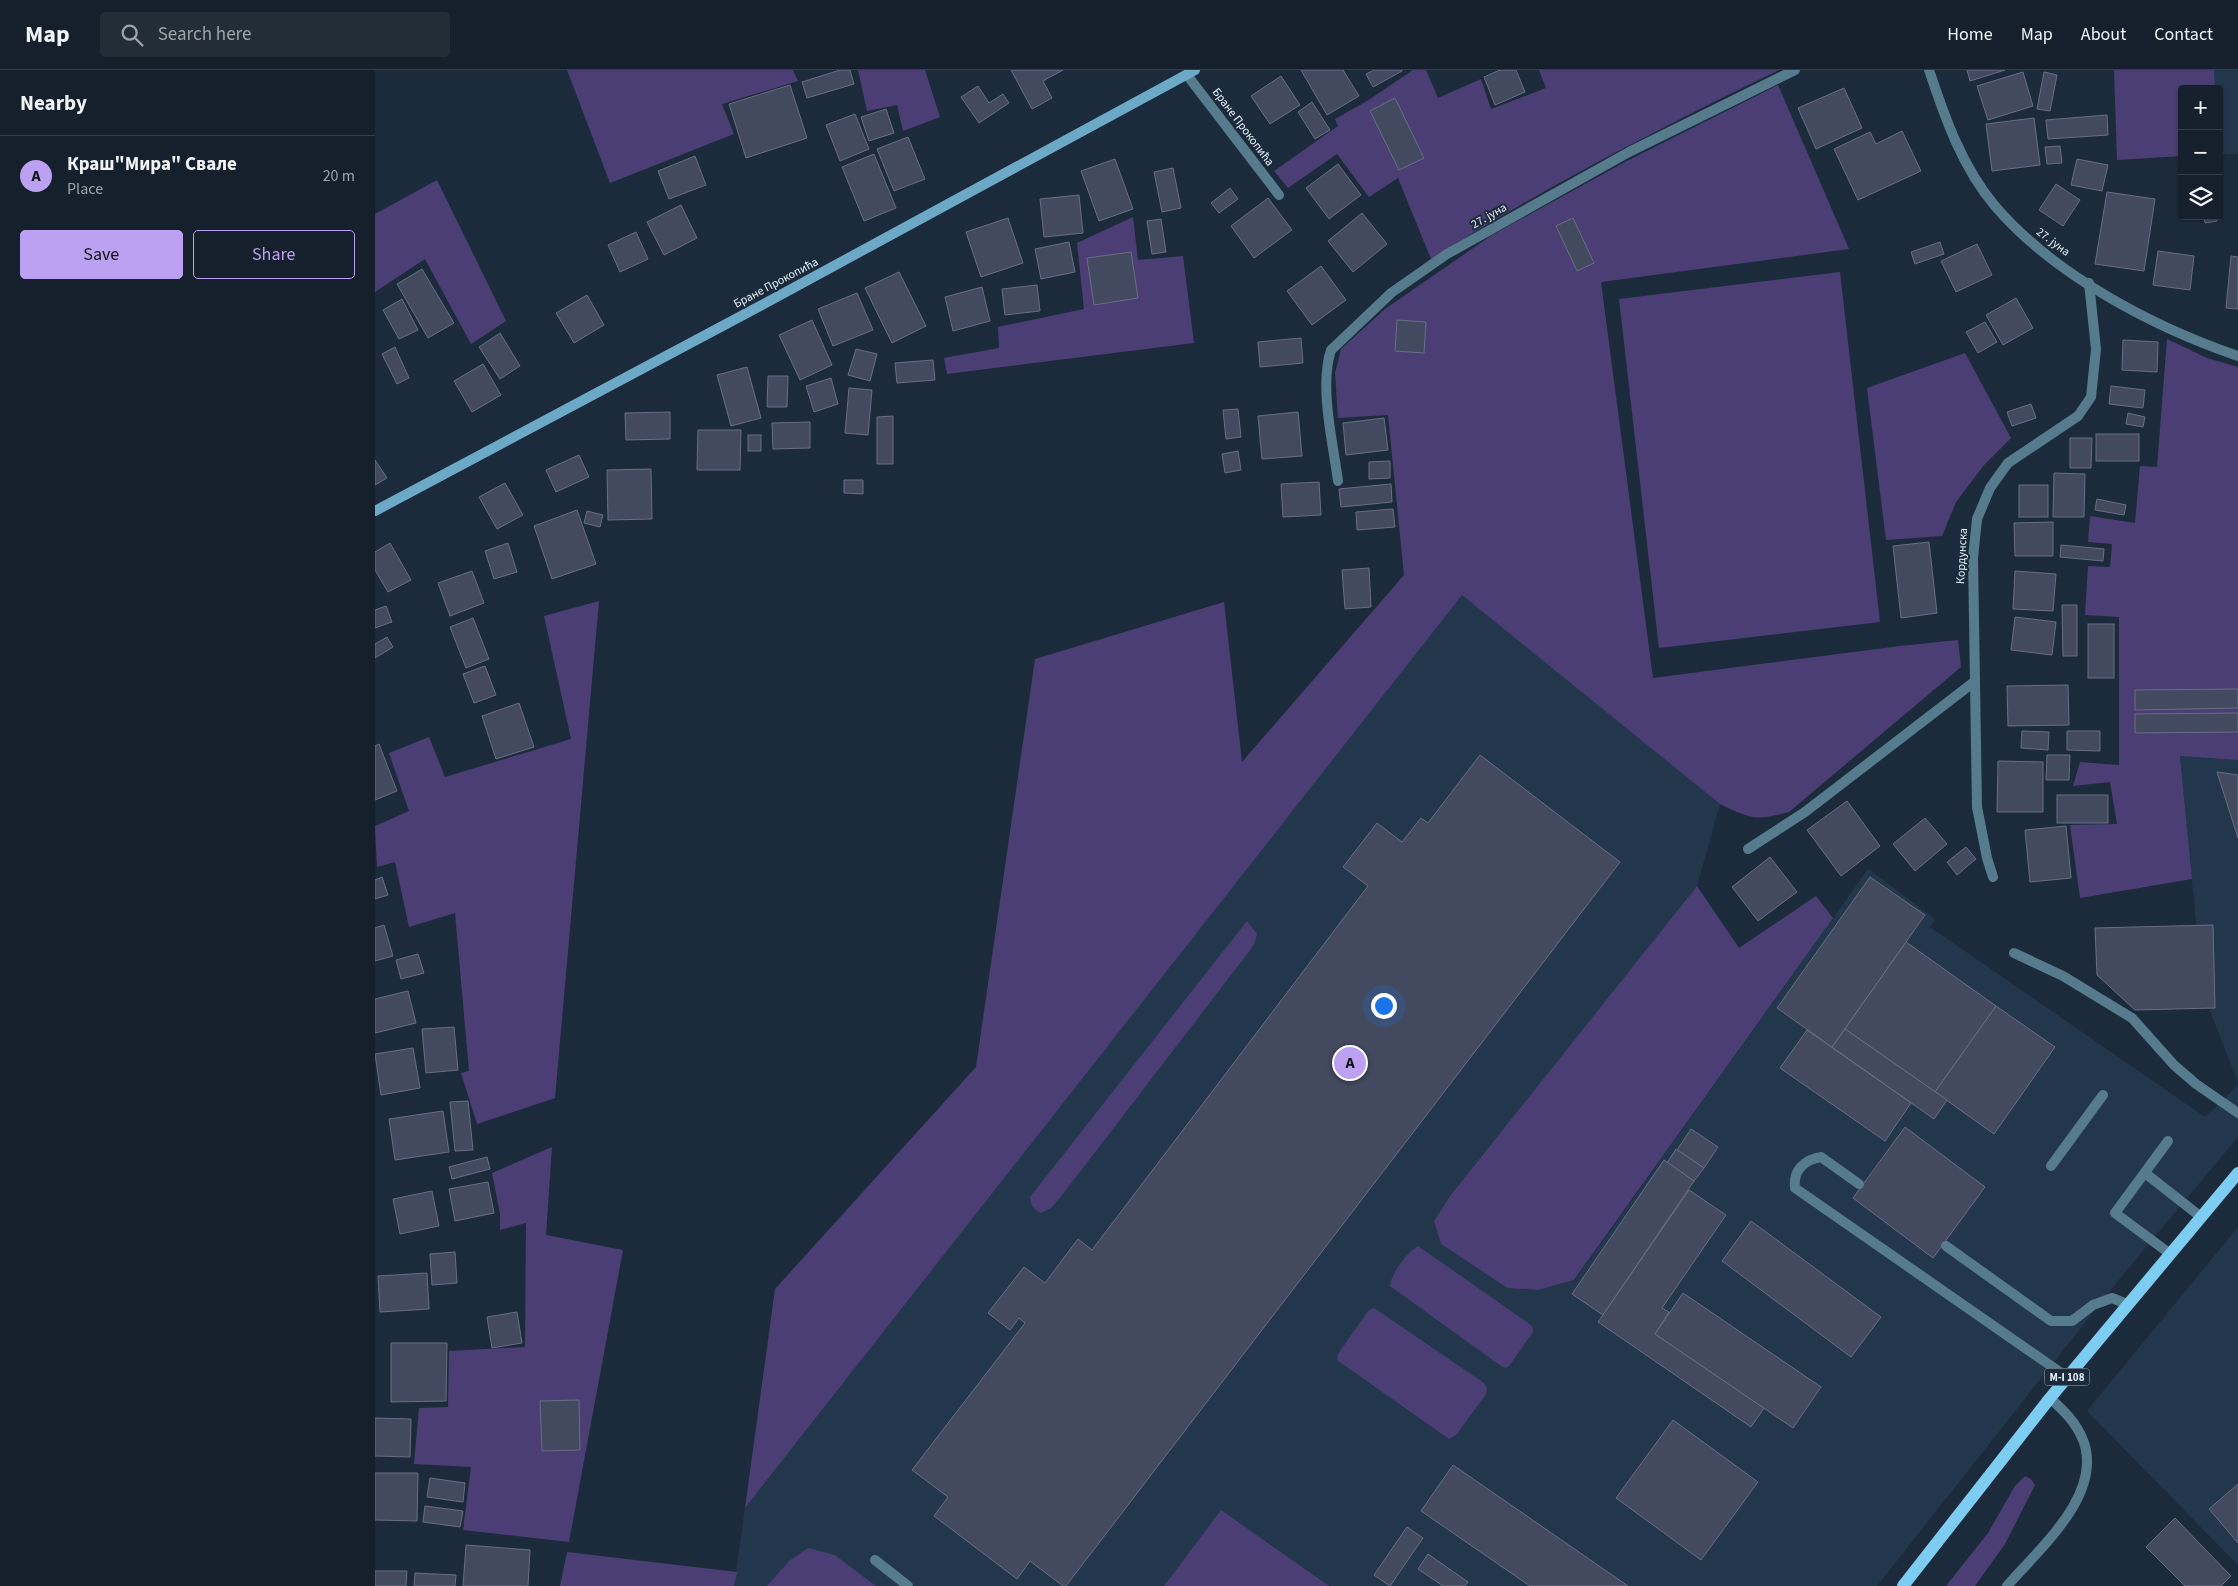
<!DOCTYPE html>
<meta charset="utf-8">
<style>
:root{--surface:#15202c;--page:#222d38;--text:#f1f3f6;--muted:#9da3a9;--line:#343e48;--accent:#bca0f2}
body{margin:0;font-family:"Source Sans 3",sans-serif;background:var(--page);color:var(--text)}
.controls{position:absolute;right:15px;top:15px;display:grid;overflow:hidden;border-radius:5px;box-shadow:0 1px 4px #0004}
.controls button{width:45px;height:45px;display:grid;place-items:center;padding:0;border:0;border-bottom:1px solid var(--line);background:var(--surface);color:var(--text);font:25px sans-serif}
.you{position:absolute;left:1008px;top:935px;width:18px;height:18px;margin:-12px;border:4px solid #fff;border-radius:50%;background:#1a73e8;box-shadow:0 0 0 8px #1a73e833}
.badge{display:grid;place-items:center;width:32px;height:32px;border-radius:50%;background:var(--accent);color:#111;font-size:16px;font-weight:700}
.pin{position:absolute;translate:-50% -50%;border:2px solid #fff;box-shadow:0 1px 5px #0006}
.list{margin:0;padding:0;list-style:none}
h2{display:flex;justify-content:space-between;align-items:center;height:65px;margin:0;padding:0 20px;font-size:21px}
h2 small{font-size:16px;font-weight:400;color:var(--muted)}
.list li{display:grid;grid-template-columns:32px 1fr auto;gap:15px;align-items:center;box-sizing:border-box;height:80px;padding:0 20px;border-top:1px solid var(--line)}
.list b{display:block;font-size:19px;white-space:nowrap}
.list p{margin:0;font-size:16px;white-space:nowrap;color:var(--muted)}
.list em{font-size:16px;font-style:normal;color:var(--muted)}
.actions{display:flex;gap:10px;padding:15px 20px}
.actions a{flex:1;padding:11px 0;border:1px solid var(--accent);border-radius:5px;text-align:center;font-size:18px;color:var(--accent)}
.actions .main{background:var(--accent);color:#111}
.icon{flex:none;width:28px;height:28px;fill:none;stroke:currentColor;stroke-width:2;stroke-linecap:round;stroke-linejoin:round}
.map{position:relative;flex:none;width:1863px;height:1516px;overflow:hidden}
header{display:flex;align-items:center;gap:30px;box-sizing:border-box;height:70px;padding:0 25px;background:var(--surface);border-bottom:1px solid var(--line)}
header strong{font-size:24px}
nav{display:flex;gap:28px;margin-inline-start:auto;font-size:18px}
.search{width:350px;height:45px;background:var(--page);display:flex;align-items:center;gap:12px;box-sizing:border-box;padding:0 18px;border-radius:5px;color:var(--muted);font-size:19px}
main{display:flex}
aside{flex:1;background:var(--surface)}
.map>svg:first-child{display:block}
.built{fill:#23374c}
.green{fill:#4b3e74}
.building{fill:#43495e;stroke:#686e85}
.lines{fill:none;stroke-linecap:round;stroke-linejoin:round}
.lane{stroke:#567b8d;stroke-width:10}
.street{stroke:#567b8d;stroke-width:10}
.secondary{stroke:#6ca9c6;stroke-width:10}
.primary{stroke:#7dcdf2;stroke-width:12}
.labels{text-anchor:middle;dominant-baseline:central;stroke-width:4;stroke-linejoin:round;paint-order:stroke}
.shield{fill:#1c2b3b;stroke:#a9b4c1;stroke-width:1}
.shield-label{font-size:11px;font-weight:bold;fill:#e5effa}
.street-label{font-size:12px;fill:#e5effa;stroke:#1c2b3b}
</style>
<header>
<strong>Map</strong>
<div class="search"><svg class="icon" aria-label="search" viewBox="0 0 24 24"><circle cx="10" cy="10" r="6"/><path d="M15 15l6 6"/></svg>Search here</div>
<nav><a>Home</a><a>Map</a><a>About</a><a>Contact</a></nav>
</header>
<main>
<aside>
<h2>Nearby<small></small></h2>
<ul class="list">
<li><span class="badge">A</span><div><b>Краш&quot;Мира&quot; Свале</b><p>Place</p></div><em>20 m</em></li>
</ul>
<div class="actions"><a class="main">Save</a><a>Share</a></div>
</aside>
<div class="map">
<svg width="1863" height="1516" viewBox="0 0 1863 1516">
<rect width="100%" height="100%" fill="#1c2b3b"/>
<g class="built">
<polygon points="1839,0 1863,0 1863,84 1844,84 1844,19 1840,19"/>
<polygon points="1087,524 1345,734 1322,816 1075,1126 1059,1151 1066,1174 1132,1218 1163,1220 1200,1210 1493,799 1560,849 1555,857 1830,1047 1863,1015 1863,1067 1742,1212 1502,1516 501,1516 460,1485 414,1491 392,1516 359,1516 370,1438"/>
<polygon points="1805,686 1863,690 1863,1012 1828,923"/>
<polygon points="1863,1157 1863,1495 1712,1341"/>
</g>
<g class="green">
<polygon points="192,0 418,0 423,11 347,34 359,64 235,113"/>
<polygon points="483,0 550,0 565,47 528,61 522,35 492,41"/>
<path d="M 1038,0 L 1051,0 L 1063,28 L 1106,9 L 1116,39 L 1171,18 L 1164,0 L 1404,0 C 1285,58 1168,118 1056,189 L 1023,108 L 994,127 L 962,84 L 913,118 L 899,101 L 963,56 L 960,49 L 992,31 Z"/>
<polygon points="1739,0 1839,0 1840,19 1807,19 1807,86 1742,90"/>
<path d="M 1403,15 L 1474,179 L 1226,212 L 1278,608 L 1525,576 L 1583,570 L 1586,597 L 1414,742 C 1380,751 1376,749 1345,734 L 1087,525 L 370,1438 L 400,1219 L 601,997 L 660,589 L 849,532 L 867,692 L 1029,505 L 1013,345 L 963,348 L 960,303 L 966,279 L 1010,239 L 1117,165 L 1250,92 Z"/>
<polygon points="62,110 131,251 96,274 50,189 0,222 0,144"/>
<polygon points="758,147 763,190 808,186 819,273 572,304 569,288 624,278 623,257 709,239 702,173"/>
<polygon points="1465,202 1505,552 1284,578 1244,229"/>
<polygon points="1792,269 1832,288 1863,297 1863,690 1805,686 1817,809 1705,828 1695,755 1742,754 1735,712 1698,716 1705,692 1744,695 1744,547 1710,545 1713,496 1735,497 1737,474 1713,472 1715,446 1760,453 1765,396 1782,397"/>
<polygon points="1590,283 1636,368 1609,395 1581,432 1567,466 1511,470 1492,318"/>
<polygon points="224,531 180,1028 102,1054 86,1003 94,1001 80,843 34,857 20,792 2,797 0,756 34,741 14,683 54,667 70,707 196,669 169,546"/>
<polygon points="1322,816 1364,878 1441,826 1458,848 1199,1210 1163,1220 1132,1218 1066,1174 1059,1151 1075,1126"/>
<path d="M 872,851 L 882,864 L 879,875 L 688,1124 L 676,1138 L 666,1143 C 658,1139 656,1136 655,1127 Z"/>
<polygon points="177,1077 171,1165 248,1180 194,1472 88,1460 96,1397 39,1394 44,1338 73,1337 74,1281 150,1277 151,1153 125,1160 125,1144 117,1103"/>
<path d="M 1043,1176 L 1156,1255 L 1158,1259 L 1158,1262 L 1134,1296 L 1131,1298 L 1126,1296 L 1015,1216 C 1016,1203 1032,1183 1043,1176 Z"/>
<polygon points="999,1238 1109,1313 1112,1318 1111,1324 1081,1365 1074,1369 962,1290 963,1284 993,1241"/>
<polygon points="1650,1406 1656,1409 1660,1415 1630,1474 1600,1516 1571,1516 1613,1463 1640,1416"/>
<polygon points="846,1440 954,1516 789,1516"/>
<polygon points="433,1478 460,1485 501,1516 392,1516 414,1491"/>
<polygon points="192,1482 362,1502 359,1516 185,1516"/>
</g>
<g class="building">
<polygon points="465,0 475,0 479,14 432,28 427,12"/>
<polygon points="636,0 688,0 668,11 677,28 657,39"/>
<polygon points="926,0 968,0 984,26 952,45"/>
<polygon points="999,0 1027,0 1027,1 998,17 991,4"/>
<polygon points="1125,0 1141,0 1150,22 1120,35 1109,7"/>
<polygon points="1592,0 1630,0 1595,11"/>
<polygon points="1648,2 1658,36 1613,50 1602,16"/>
<polygon points="1669,2 1682,5 1675,41 1662,39"/>
<polygon points="906,6 925,35 895,54 876,26"/>
<polygon points="415,15 432,68 371,88 354,34"/>
<polygon points="603,16 614,33 628,24 634,33 604,53 586,27"/>
<polygon points="1469,18 1487,58 1441,79 1423,38"/>
<polygon points="1020,28 1049,88 1024,100 995,41"/>
<polygon points="937,32 955,60 940,69 923,42"/>
<polygon points="511,39 519,63 494,71 486,47"/>
<polygon points="480,44 494,79 465,91 451,55"/>
<polygon points="1732,45 1733,65 1673,69 1671,50"/>
<polygon points="1659,48 1665,95 1617,101 1611,54"/>
<polygon points="1527,61 1546,101 1483,130 1459,79 1495,62 1501,74"/>
<polygon points="533,67 550,109 519,121 502,79"/>
<polygon points="1685,76 1687,93 1672,94 1670,77"/>
<polygon points="499,84 521,138 489,151 467,97"/>
<polygon points="320,86 331,115 294,129 283,101"/>
<polygon points="740,89 758,139 724,151 706,101"/>
<polygon points="1702,89 1733,95 1727,121 1696,115"/>
<polygon points="963,94 986,125 954,149 931,118"/>
<polygon points="798,98 806,138 787,142 779,102"/>
<polygon points="1681,114 1705,130 1688,156 1664,140"/>
<polygon points="855,118 863,129 844,143 836,133"/>
<polygon points="1732,122 1780,129 1769,201 1720,194"/>
<polygon points="704,125 708,163 669,167 665,129"/>
<polygon points="893,128 917,160 879,188 856,156"/>
<polygon points="306,135 322,168 289,185 272,152"/>
<polygon points="987,143 1012,174 978,202 953,171"/>
<polygon points="1829,146 1841,146 1842,151 1830,153"/>
<polygon points="633,148 648,193 606,207 591,162"/>
<polygon points="1198,148 1219,193 1202,201 1181,156"/>
<polygon points="786,149 791,182 777,184 772,151"/>
<polygon points="261,162 273,189 245,202 233,175"/>
<polygon points="694,172 700,202 666,209 660,179"/>
<polygon points="1565,172 1569,184 1540,194 1536,182"/>
<polygon points="1602,174 1617,205 1581,222 1566,191"/>
<polygon points="1783,181 1819,186 1815,220 1778,215"/>
<polygon points="756,182 763,228 719,235 712,188"/>
<polygon points="1856,186 1863,187 1863,239 1851,238"/>
<polygon points="946,196 971,230 937,255 912,221"/>
<polygon points="47,199 79,253 53,268 22,214"/>
<polygon points="524,202 551,256 517,273 490,218"/>
<polygon points="662,215 665,241 630,245 627,219"/>
<polygon points="607,217 615,251 578,261 570,227"/>
<polygon points="482,223 498,260 458,276 443,239"/>
<polygon points="212,225 229,255 199,273 181,243"/>
<polygon points="1641,228 1658,258 1628,275 1611,245"/>
<polygon points="27,229 43,260 24,269 8,240"/>
<polygon points="437,250 457,295 425,310 404,265"/>
<polygon points="1022,250 1051,252 1049,283 1020,281"/>
<polygon points="1610,252 1622,272 1603,283 1591,262"/>
<polygon points="125,263 145,296 125,309 104,277"/>
<polygon points="926,268 928,293 885,297 883,272"/>
<polygon points="1748,270 1783,272 1782,302 1747,300"/>
<polygon points="20,277 34,308 22,314 7,284"/>
<polygon points="481,279 502,284 495,311 473,305"/>
<polygon points="558,290 560,310 522,313 520,293"/>
<polygon points="108,294 126,325 97,342 79,311"/>
<polygon points="372,297 386,348 356,356 342,305"/>
<polygon points="393,306 413,306 412,337 392,337"/>
<polygon points="456,308 463,334 439,342 431,316"/>
<polygon points="1736,316 1770,320 1768,338 1734,334"/>
<polygon points="474,318 497,320 493,365 470,363"/>
<polygon points="1656,334 1661,348 1637,356 1632,342"/>
<polygon points="863,339 866,367 851,369 848,340"/>
<polygon points="295,342 295,369 251,370 250,343"/>
<polygon points="923,342 927,386 887,389 883,346"/>
<polygon points="1753,343 1770,347 1768,357 1751,354"/>
<polygon points="518,346 518,394 502,394 502,347"/>
<polygon points="1009,348 1013,380 971,385 968,353"/>
<polygon points="435,352 435,378 398,379 397,353"/>
<polygon points="323,360 366,360 365,400 322,400"/>
<rect x="1721" y="364" width="43" height="27"/>
<rect x="373" y="365" width="13" height="16"/>
<polygon points="1695,368 1717,368 1716,398 1695,398"/>
<polygon points="863,381 866,400 850,403 847,384"/>
<polygon points="204,385 214,407 181,422 171,400"/>
<polygon points="0,390 12,408 0,415"/>
<polygon points="1015,391 1015,408 994,409 994,392"/>
<polygon points="276,399 277,449 233,450 232,400"/>
<polygon points="1679,403 1710,404 1709,447 1678,447"/>
<polygon points="469,410 488,410 488,424 469,423"/>
<polygon points="944,412 946,445 908,447 906,414"/>
<polygon points="130,413 148,445 122,459 104,427"/>
<polygon points="1016,414 1017,432 966,437 964,419"/>
<rect x="1644" y="415" width="29" height="32"/>
<polygon points="1722,429 1751,435 1749,445 1720,440"/>
<polygon points="1018,439 1020,457 982,460 981,442"/>
<polygon points="202,440 221,494 177,509 159,456"/>
<polygon points="212,441 228,445 225,457 209,453"/>
<polygon points="1678,452 1678,486 1640,486 1639,453"/>
<polygon points="1554,472 1562,543 1526,548 1518,476"/>
<polygon points="15,473 36,510 13,522 0,500 0,482"/>
<polygon points="133,473 142,502 119,509 110,481"/>
<polygon points="1686,475 1729,479 1728,491 1685,487"/>
<polygon points="994,498 996,537 970,539 967,500"/>
<polygon points="97,501 109,533 75,546 63,513"/>
<polygon points="1640,501 1681,504 1678,541 1638,539"/>
<polygon points="1687,535 1702,535 1702,586 1688,586"/>
<polygon points="11,536 17,552 0,558 0,540"/>
<polygon points="1640,547 1681,552 1677,585 1636,580"/>
<polygon points="98,548 114,589 91,598 75,557"/>
<rect x="1713" y="554" width="26" height="54"/>
<polygon points="12,567 18,577 0,588 0,574"/>
<polygon points="110,596 121,625 99,633 88,604"/>
<polygon points="1693,615 1694,655 1633,656 1632,616"/>
<polygon points="1863,619 1863,638 1760,640 1760,620"/>
<polygon points="144,633 159,677 121,689 107,646"/>
<polygon points="1863,643 1863,662 1760,663 1760,644"/>
<polygon points="1647,661 1674,662 1673,680 1646,678"/>
<polygon points="1692,661 1725,661 1725,681 1692,680"/>
<polygon points="4,674 22,721 0,730 0,676"/>
<polygon points="1105,685 1245,792 691,1516 688,1516 655,1491 642,1509 559,1446 573,1427 537,1400 650,1253 644,1248 635,1260 613,1243 649,1197 670,1213 703,1169 717,1180 993,816 968,797 1002,753 1027,772 1046,748 1053,753"/>
<polygon points="1672,685 1695,685 1694,710 1671,710"/>
<polygon points="1623,691 1668,692 1668,742 1622,742"/>
<polygon points="1842,702 1863,705 1863,768"/>
<rect x="1682" y="725" width="51" height="28"/>
<polygon points="1472,731 1505,776 1466,806 1432,760"/>
<polygon points="1550,748 1572,774 1540,801 1518,774"/>
<polygon points="1691,756 1696,808 1655,812 1650,760"/>
<polygon points="1591,777 1601,789 1582,805 1572,792"/>
<polygon points="1395,787 1422,822 1383,851 1357,817"/>
<polygon points="7,807 13,825 0,829 0,810"/>
<polygon points="1495,807 1550,845 1457,977 1402,938"/>
<polygon points="9,855 18,886 0,891 0,858"/>
<polygon points="1838,855 1840,938 1760,940 1722,905 1720,858"/>
<polygon points="1531,872 1621,936 1560,1022 1470,959"/>
<polygon points="43,884 49,903 26,909 21,890"/>
<polygon points="33,921 41,953 0,963 0,929"/>
<polygon points="1621,936 1680,977 1619,1064 1560,1022"/>
<polygon points="79,957 83,1000 51,1003 47,959"/>
<polygon points="1470,959 1572,1030 1559,1049 1457,977"/>
<polygon points="1432,960 1536,1033 1510,1071 1405,998"/>
<polygon points="38,978 45,1018 6,1025 0,984"/>
<polygon points="93,1031 98,1080 80,1081 75,1032"/>
<polygon points="68,1041 74,1082 20,1090 14,1049"/>
<polygon points="1530,1057 1610,1117 1558,1188 1478,1128"/>
<polygon points="1316,1059 1343,1077 1329,1098 1302,1080"/>
<polygon points="1301,1079 1329,1098 1319,1111 1292,1093"/>
<polygon points="112,1087 115,1099 77,1109 74,1097"/>
<polygon points="1289,1090 1319,1111 1228,1245 1197,1224"/>
<polygon points="113,1112 119,1143 80,1151 74,1119"/>
<polygon points="1314,1120 1351,1145 1287,1238 1294,1242 1280,1264 1389,1338 1376,1357 1223,1252"/>
<polygon points="57,1121 64,1156 25,1164 18,1129"/>
<polygon points="1376,1151 1506,1247 1476,1287 1347,1191"/>
<polygon points="80,1182 82,1213 57,1215 55,1184"/>
<polygon points="52,1203 54,1239 5,1242 3,1206"/>
<polygon points="1308,1223 1446,1317 1418,1358 1280,1264"/>
<polygon points="142,1242 147,1273 117,1278 112,1247"/>
<polygon points="16,1273 72,1273 71,1331 16,1332"/>
<polygon points="204,1330 205,1380 167,1381 165,1331"/>
<polygon points="0,1348 36,1349 35,1387 0,1386"/>
<polygon points="1298,1350 1383,1412 1326,1490 1241,1428"/>
<polygon points="1078,1395 1253,1516 1155,1516 1046,1441"/>
<polygon points="0,1403 43,1403 42,1451 0,1450"/>
<polygon points="55,1408 90,1413 88,1432 52,1427"/>
<polygon points="1863,1414 1863,1473 1834,1439"/>
<polygon points="50,1436 88,1441 85,1457 48,1452"/>
<polygon points="1800,1448 1856,1506 1846,1516 1810,1516 1771,1477"/>
<polygon points="1032,1457 1048,1468 1015,1516 999,1505"/>
<polygon points="91,1475 155,1480 153,1516 88,1516"/>
<polygon points="1053,1484 1093,1512 1090,1516 1068,1516 1043,1499"/>
<polygon points="0,1501 32,1501 31,1516 0,1516"/>
<polygon points="40,1503 81,1505 80,1516 39,1516"/>
</g>
<g class="lines">
<g class="lane">
<polyline points="1639,883 1688,906 1757,948 1799,995 1821,1014 1863,1043"/>
<polyline points="1793,1071 1740,1143 1794,1183"/>
<polyline points="1676,1096 1728,1025"/>
<polyline points="1770,1103 1826,1147"/>
<path d="M 1484,1114 L 1446,1087 C 1429,1090 1418,1100 1420,1118 L 1692,1307"/>
<polyline points="1571,1176 1676,1251 1697,1251 1718,1235 1737,1228 1752,1234"/>
<polyline points="500,1490 533,1516"/>
</g>
<g class="street">
<path d="M 1554,0 C 1570,48 1587,97 1620,136 C 1679,205 1778,257 1863,286"/>
<polyline points="812,5 904,125"/>
<path d="M 963,411 C 958,372 944,317 956,280 L 1016,223 L 1072,184 L 1254,82 L 1420,0"/>
<polyline points="1373,779 1430,742 1599,612"/>
<polyline points="1618,807 1612,788 1602,737 1598,488 1602,449 1615,418 1633,393 1703,346 1716,327 1721,279 1714,213"/>
<path d="M 1632,1516 C 1664,1479 1729,1424 1708,1370 C 1701,1352 1688,1340 1675,1328"/>
</g>
<polyline class="secondary" points="0,441 385,236 820,0"/>
<polyline class="primary" points="1528,1516 1675,1328 1863,1103"/>
</g>
<g class="labels">
<rect class="shield" x="1669.5" y="1298.5" width="45" height="17" rx="4"/>
<g class="shield-label">
<text x="1692" y="1307">M-I 108</text>
</g>
<g class="street-label">
<text transform="translate(868 57) rotate(53)">Бране Прокопића</text>
<text transform="translate(1114 146) rotate(-30)">27. јуна</text>
<text transform="translate(1678 172) rotate(37)">27. јуна</text>
<text transform="translate(401 213) rotate(-28)">Бране Прокопића</text>
<text transform="translate(1587 486) rotate(-87)">Кордунска</text>
</g>
</g>
</svg>
<div class="controls">
<button>+</button>
<button>−</button>
<button><svg class="icon" aria-label="layers" viewBox="0 0 24 24"><path d="M12 4l9 5-9 5-9-5zM3 14l9 5 9-5"/></svg></button>
</div>
<div class="you"></div>
<div class="pin badge" style="left:975px;top:993px">A</div>
</div>
</main>
